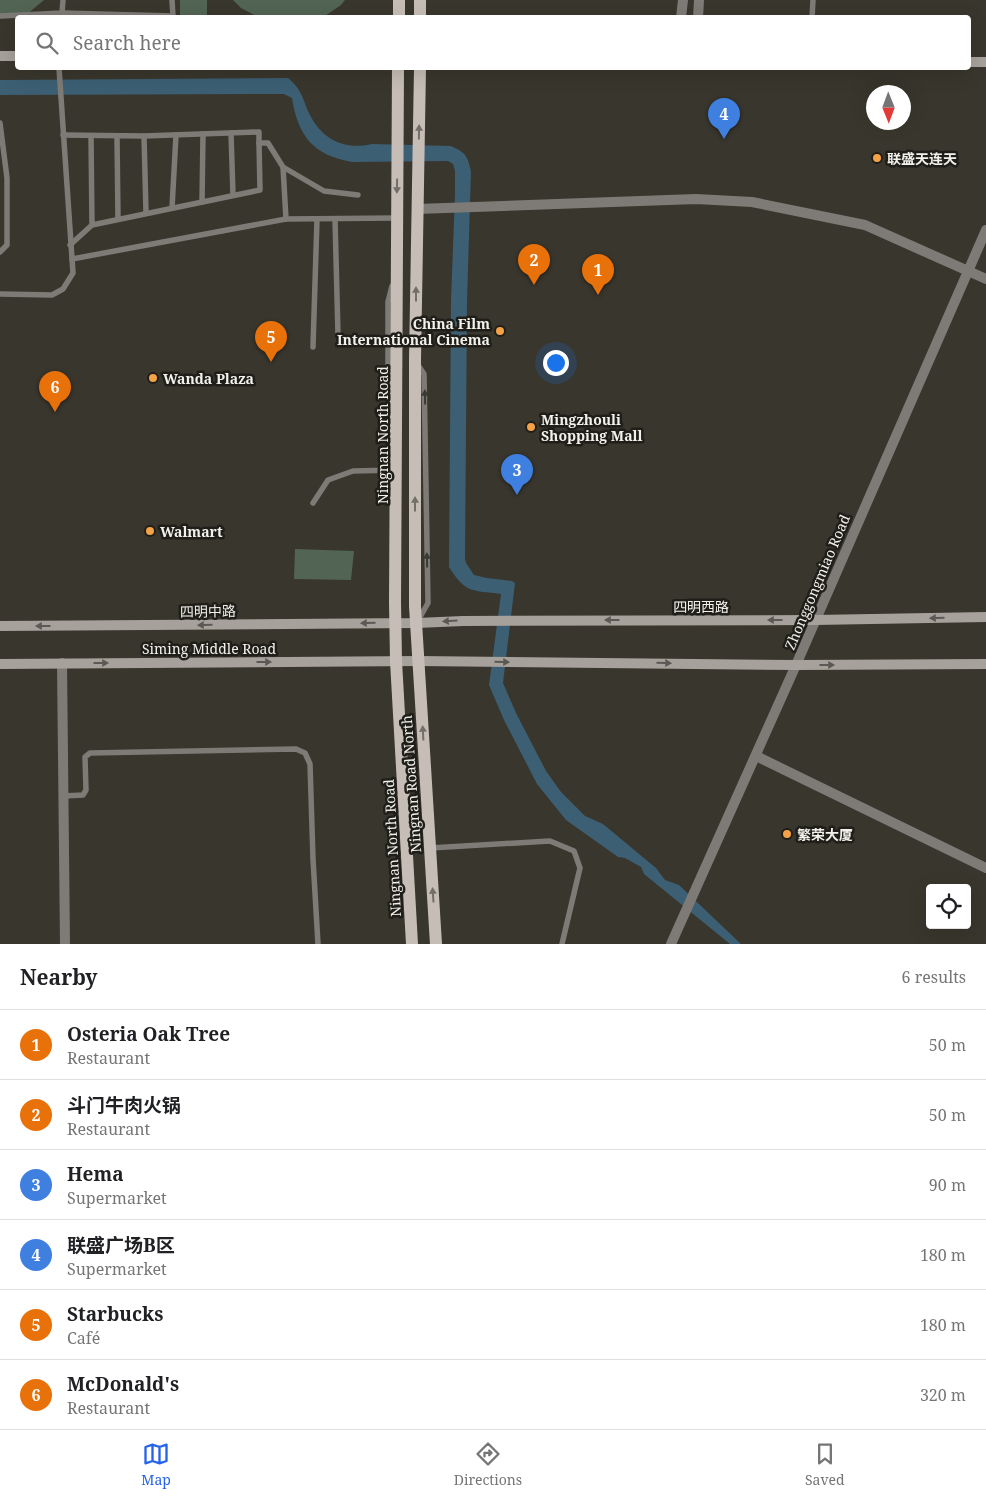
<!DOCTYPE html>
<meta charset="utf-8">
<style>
:root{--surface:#fff;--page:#f2f2f2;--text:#202124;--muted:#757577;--line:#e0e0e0;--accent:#2563eb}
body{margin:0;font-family:"Noto Serif","Noto Sans SC",serif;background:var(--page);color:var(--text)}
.controls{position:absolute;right:15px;bottom:15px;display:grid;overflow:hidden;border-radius:5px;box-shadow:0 5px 20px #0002}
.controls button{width:45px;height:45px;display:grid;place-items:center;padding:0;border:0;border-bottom:1px solid var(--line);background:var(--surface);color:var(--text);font:25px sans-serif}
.compass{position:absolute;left:866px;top:85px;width:45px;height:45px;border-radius:50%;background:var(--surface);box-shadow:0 5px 20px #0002;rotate:179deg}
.you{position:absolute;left:555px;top:362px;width:18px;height:18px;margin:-12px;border:4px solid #fff;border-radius:50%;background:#1a73e8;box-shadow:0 0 0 8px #1a73e833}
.badge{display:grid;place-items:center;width:32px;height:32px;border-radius:50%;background:var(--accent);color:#fff;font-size:16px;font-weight:700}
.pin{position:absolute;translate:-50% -41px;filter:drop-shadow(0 1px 2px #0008)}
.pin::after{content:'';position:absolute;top:26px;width:18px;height:15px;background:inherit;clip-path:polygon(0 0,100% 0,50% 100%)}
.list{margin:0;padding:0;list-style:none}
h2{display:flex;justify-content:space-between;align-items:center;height:65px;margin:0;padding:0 20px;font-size:21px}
h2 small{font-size:16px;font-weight:400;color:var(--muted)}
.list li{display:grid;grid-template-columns:32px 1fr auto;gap:15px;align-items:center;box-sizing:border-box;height:70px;padding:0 20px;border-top:1px solid var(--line)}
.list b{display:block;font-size:19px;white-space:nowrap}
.list p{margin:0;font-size:16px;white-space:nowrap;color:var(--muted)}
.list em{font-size:16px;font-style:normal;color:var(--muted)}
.icon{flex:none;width:28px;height:28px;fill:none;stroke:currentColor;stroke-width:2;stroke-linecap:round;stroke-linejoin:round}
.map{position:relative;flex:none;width:986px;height:944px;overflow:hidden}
.search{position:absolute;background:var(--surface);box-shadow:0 5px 20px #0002;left:15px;right:15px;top:15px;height:55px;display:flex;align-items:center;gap:12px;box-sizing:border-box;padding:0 18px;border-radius:5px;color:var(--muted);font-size:19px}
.sheet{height:485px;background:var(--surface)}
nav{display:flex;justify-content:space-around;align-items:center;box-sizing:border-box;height:70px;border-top:1px solid var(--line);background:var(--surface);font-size:14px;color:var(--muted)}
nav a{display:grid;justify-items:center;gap:2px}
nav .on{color:var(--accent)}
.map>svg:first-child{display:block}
.green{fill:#526454}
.water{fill:#3c5f73}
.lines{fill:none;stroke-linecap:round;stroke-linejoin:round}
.service{stroke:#7e7b77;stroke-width:5.5}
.minor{stroke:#7e7b77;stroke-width:10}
.tertiary{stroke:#7e7b77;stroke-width:10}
.secondary{stroke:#a7a19b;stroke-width:10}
.primary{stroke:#c6beb6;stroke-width:12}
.oneway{fill:#726e68}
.oneway2{fill:#3c3a35}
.oneway3{fill:#5c5954}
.poi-dot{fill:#f5a246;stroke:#1f1e19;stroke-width:2}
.labels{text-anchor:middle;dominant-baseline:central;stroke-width:5;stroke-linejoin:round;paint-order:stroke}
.poi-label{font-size:14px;font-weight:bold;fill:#f3f1eb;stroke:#1f1e19;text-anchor:start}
.street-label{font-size:14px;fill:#f3f1eb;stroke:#1f1e19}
</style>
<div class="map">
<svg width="986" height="944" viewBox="0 0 986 944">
<rect width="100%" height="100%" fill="#39362d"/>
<g class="green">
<polygon points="0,0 44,0 26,15 0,16"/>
<rect x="180" y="0" width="27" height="17"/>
<polygon points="233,0 345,0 341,5 322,18 258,17 241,8"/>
<polygon points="295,549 354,551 351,580 294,579"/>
</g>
<path class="water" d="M 288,78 C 301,89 302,96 308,111 C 320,138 343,151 372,144 L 451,146 C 466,153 467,155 471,171 L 467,302 L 465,558 L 466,563 L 474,575 L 487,578 L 512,581 L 515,583 L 503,683 L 516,713 L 546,771 L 561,792 L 585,816 L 603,824 L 656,868 L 665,880 L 679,885 L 741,944 L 730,944 L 644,874 L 641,867 L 625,858 L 618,857 L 566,820 L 537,784 L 504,720 L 489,685 L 501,594 C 472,590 466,594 449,567 L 451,300 L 455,194 L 455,171 L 453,164 L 448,161 L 352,162 C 313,155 298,136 292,98 L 284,94 L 0,95 L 0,80 Z"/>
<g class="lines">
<g class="service">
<polyline points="0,16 62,13 63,0"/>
<polyline points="61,18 62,13 173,16 172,0"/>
<polyline points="812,18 813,0"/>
<polyline points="0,123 7,178 7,245 0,252"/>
<polyline points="231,133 233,195"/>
<polyline points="63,135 144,136 259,132 259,143"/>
<polyline points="117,136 118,219"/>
<polyline points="144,136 146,213"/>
<polyline points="283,167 324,191 358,195"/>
<polyline points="202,202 203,134"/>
<polyline points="172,208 176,135"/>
<polyline points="286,219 396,218"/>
<polyline points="335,219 338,335"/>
<polyline points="70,245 92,225"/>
<polyline points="72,259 286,219 283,167 268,143 259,143 260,190 92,225 91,136"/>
<polyline points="0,294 52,295 63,289 73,273 59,68"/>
<polyline points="313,347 317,219"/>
<polyline points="418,365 424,374 428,603 419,619"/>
<polyline points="391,403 388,386 388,302 392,286"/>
<polyline points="313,503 328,480 353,471 396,470"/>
<polyline points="63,796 83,795 86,790 85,757 90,753 296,749 305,753 310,764 313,859 318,944"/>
<polyline points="430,848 550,841 574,851 580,868 562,944"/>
</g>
<g class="minor">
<polyline points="681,18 683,0"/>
<polyline points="698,18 699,0"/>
<polyline points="756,756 986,868"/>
</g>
<g class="tertiary">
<polyline points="417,209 696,199 752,202 865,225 986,279"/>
<polyline points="62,663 65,944"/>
<polyline points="671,944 796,665 986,230"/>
</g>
<g class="secondary">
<polyline points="0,56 18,56"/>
<polyline points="968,62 986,62"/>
<polyline points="0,626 417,623 463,621 815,620 986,617"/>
<polyline points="0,664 418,661 796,665 986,664"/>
</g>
<g class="primary">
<polyline points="399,18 399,0"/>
<polyline points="420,18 420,0"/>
<polyline points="398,68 395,602 396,661 412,944"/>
<polyline points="420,68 415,360 415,606 436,944"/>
</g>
</g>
<defs><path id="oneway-solid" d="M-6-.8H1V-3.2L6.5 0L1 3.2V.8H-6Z" transform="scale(1.25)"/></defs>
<g class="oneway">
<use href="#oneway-solid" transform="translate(419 132) rotate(-89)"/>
<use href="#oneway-solid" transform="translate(397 186) rotate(91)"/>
<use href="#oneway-solid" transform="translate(416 294) rotate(-90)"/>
<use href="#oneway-solid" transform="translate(415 504) rotate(-90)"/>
<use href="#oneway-solid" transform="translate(423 733) rotate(-93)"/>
<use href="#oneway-solid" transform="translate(433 895) rotate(-94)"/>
</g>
<g class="oneway2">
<use href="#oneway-solid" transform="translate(425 397) rotate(-91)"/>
<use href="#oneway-solid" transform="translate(427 560) rotate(-91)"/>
</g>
<g class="oneway3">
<use href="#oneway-solid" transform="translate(937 618) rotate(179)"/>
<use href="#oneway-solid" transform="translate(612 620) rotate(180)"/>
<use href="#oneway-solid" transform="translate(775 620) rotate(180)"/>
<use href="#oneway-solid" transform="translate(450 621) rotate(177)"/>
<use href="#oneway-solid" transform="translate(368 623) rotate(179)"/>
<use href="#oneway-solid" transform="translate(205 625) rotate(179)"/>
<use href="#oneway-solid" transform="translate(43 626) rotate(180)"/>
<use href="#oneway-solid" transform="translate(264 662)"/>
<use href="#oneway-solid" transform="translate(502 662) rotate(1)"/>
<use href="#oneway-solid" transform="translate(101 663)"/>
<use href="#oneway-solid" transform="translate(664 663) rotate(1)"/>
<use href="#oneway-solid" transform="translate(827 665)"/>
</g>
<g class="poi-dot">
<circle cx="877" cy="158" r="5"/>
<circle cx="500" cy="331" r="5"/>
<circle cx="153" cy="378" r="5"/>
<circle cx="531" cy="427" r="5"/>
<circle cx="150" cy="531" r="5"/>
<circle cx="787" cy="834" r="5"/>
</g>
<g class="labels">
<g class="poi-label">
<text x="887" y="158">联盛天连天</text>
<text x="490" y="323" text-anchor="end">China Film<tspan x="490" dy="16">International Cinema</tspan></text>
<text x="163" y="378">Wanda Plaza</text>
<text x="541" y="419">Mingzhouli<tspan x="541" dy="16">Shopping Mall</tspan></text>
<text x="160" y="531">Walmart</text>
<text x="797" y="834">繁荣大厦</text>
</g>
<g class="street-label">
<text transform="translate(382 435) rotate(-90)">Ningnan North Road</text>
<text transform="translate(817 582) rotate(-67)">Zhonggongmiao Road</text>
<text x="701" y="606">四明西路</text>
<text transform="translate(208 611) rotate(-1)">四明中路</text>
<text x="209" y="648">Siming Middle Road</text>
<text transform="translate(411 784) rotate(-94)">Ningnan Road North</text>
<text transform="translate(392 848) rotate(-93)">Ningnan North Road</text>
</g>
</g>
</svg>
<div class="controls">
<button><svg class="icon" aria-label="locate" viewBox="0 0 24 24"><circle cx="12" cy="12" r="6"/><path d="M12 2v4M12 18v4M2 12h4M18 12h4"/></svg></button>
</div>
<svg class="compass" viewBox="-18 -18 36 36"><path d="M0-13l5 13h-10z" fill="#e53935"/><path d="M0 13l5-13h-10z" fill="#757577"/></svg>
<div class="you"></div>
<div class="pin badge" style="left:598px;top:295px;background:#e8710a">1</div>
<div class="pin badge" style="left:534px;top:285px;background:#e8710a">2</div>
<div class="pin badge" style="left:517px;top:495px;background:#3f7fe0">3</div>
<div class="pin badge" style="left:724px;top:139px;background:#3f7fe0">4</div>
<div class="pin badge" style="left:271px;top:362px;background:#e8710a">5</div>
<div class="pin badge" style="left:55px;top:412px;background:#e8710a">6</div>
<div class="search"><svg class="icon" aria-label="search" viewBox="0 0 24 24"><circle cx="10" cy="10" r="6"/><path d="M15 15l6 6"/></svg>Search here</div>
</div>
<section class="sheet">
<h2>Nearby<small>6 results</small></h2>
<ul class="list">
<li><span class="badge" style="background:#e8710a">1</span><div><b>Osteria Oak Tree</b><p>Restaurant</p></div><em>50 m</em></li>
<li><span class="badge" style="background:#e8710a">2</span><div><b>斗门牛肉火锅</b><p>Restaurant</p></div><em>50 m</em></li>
<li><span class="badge" style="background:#3f7fe0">3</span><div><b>Hema</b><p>Supermarket</p></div><em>90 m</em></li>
<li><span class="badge" style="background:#3f7fe0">4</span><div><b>联盛广场B区</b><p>Supermarket</p></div><em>180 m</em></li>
<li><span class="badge" style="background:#e8710a">5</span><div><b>Starbucks</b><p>Café</p></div><em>180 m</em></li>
<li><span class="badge" style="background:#e8710a">6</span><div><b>McDonald's</b><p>Restaurant</p></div><em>320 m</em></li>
</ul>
</section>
<nav>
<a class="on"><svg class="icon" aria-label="map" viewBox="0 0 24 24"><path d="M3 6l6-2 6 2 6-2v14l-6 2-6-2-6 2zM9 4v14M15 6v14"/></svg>Map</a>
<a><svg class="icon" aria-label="directions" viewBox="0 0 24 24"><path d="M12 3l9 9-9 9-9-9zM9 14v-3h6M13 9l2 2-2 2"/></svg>Directions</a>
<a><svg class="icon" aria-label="saved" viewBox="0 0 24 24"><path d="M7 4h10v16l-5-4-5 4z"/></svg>Saved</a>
</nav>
